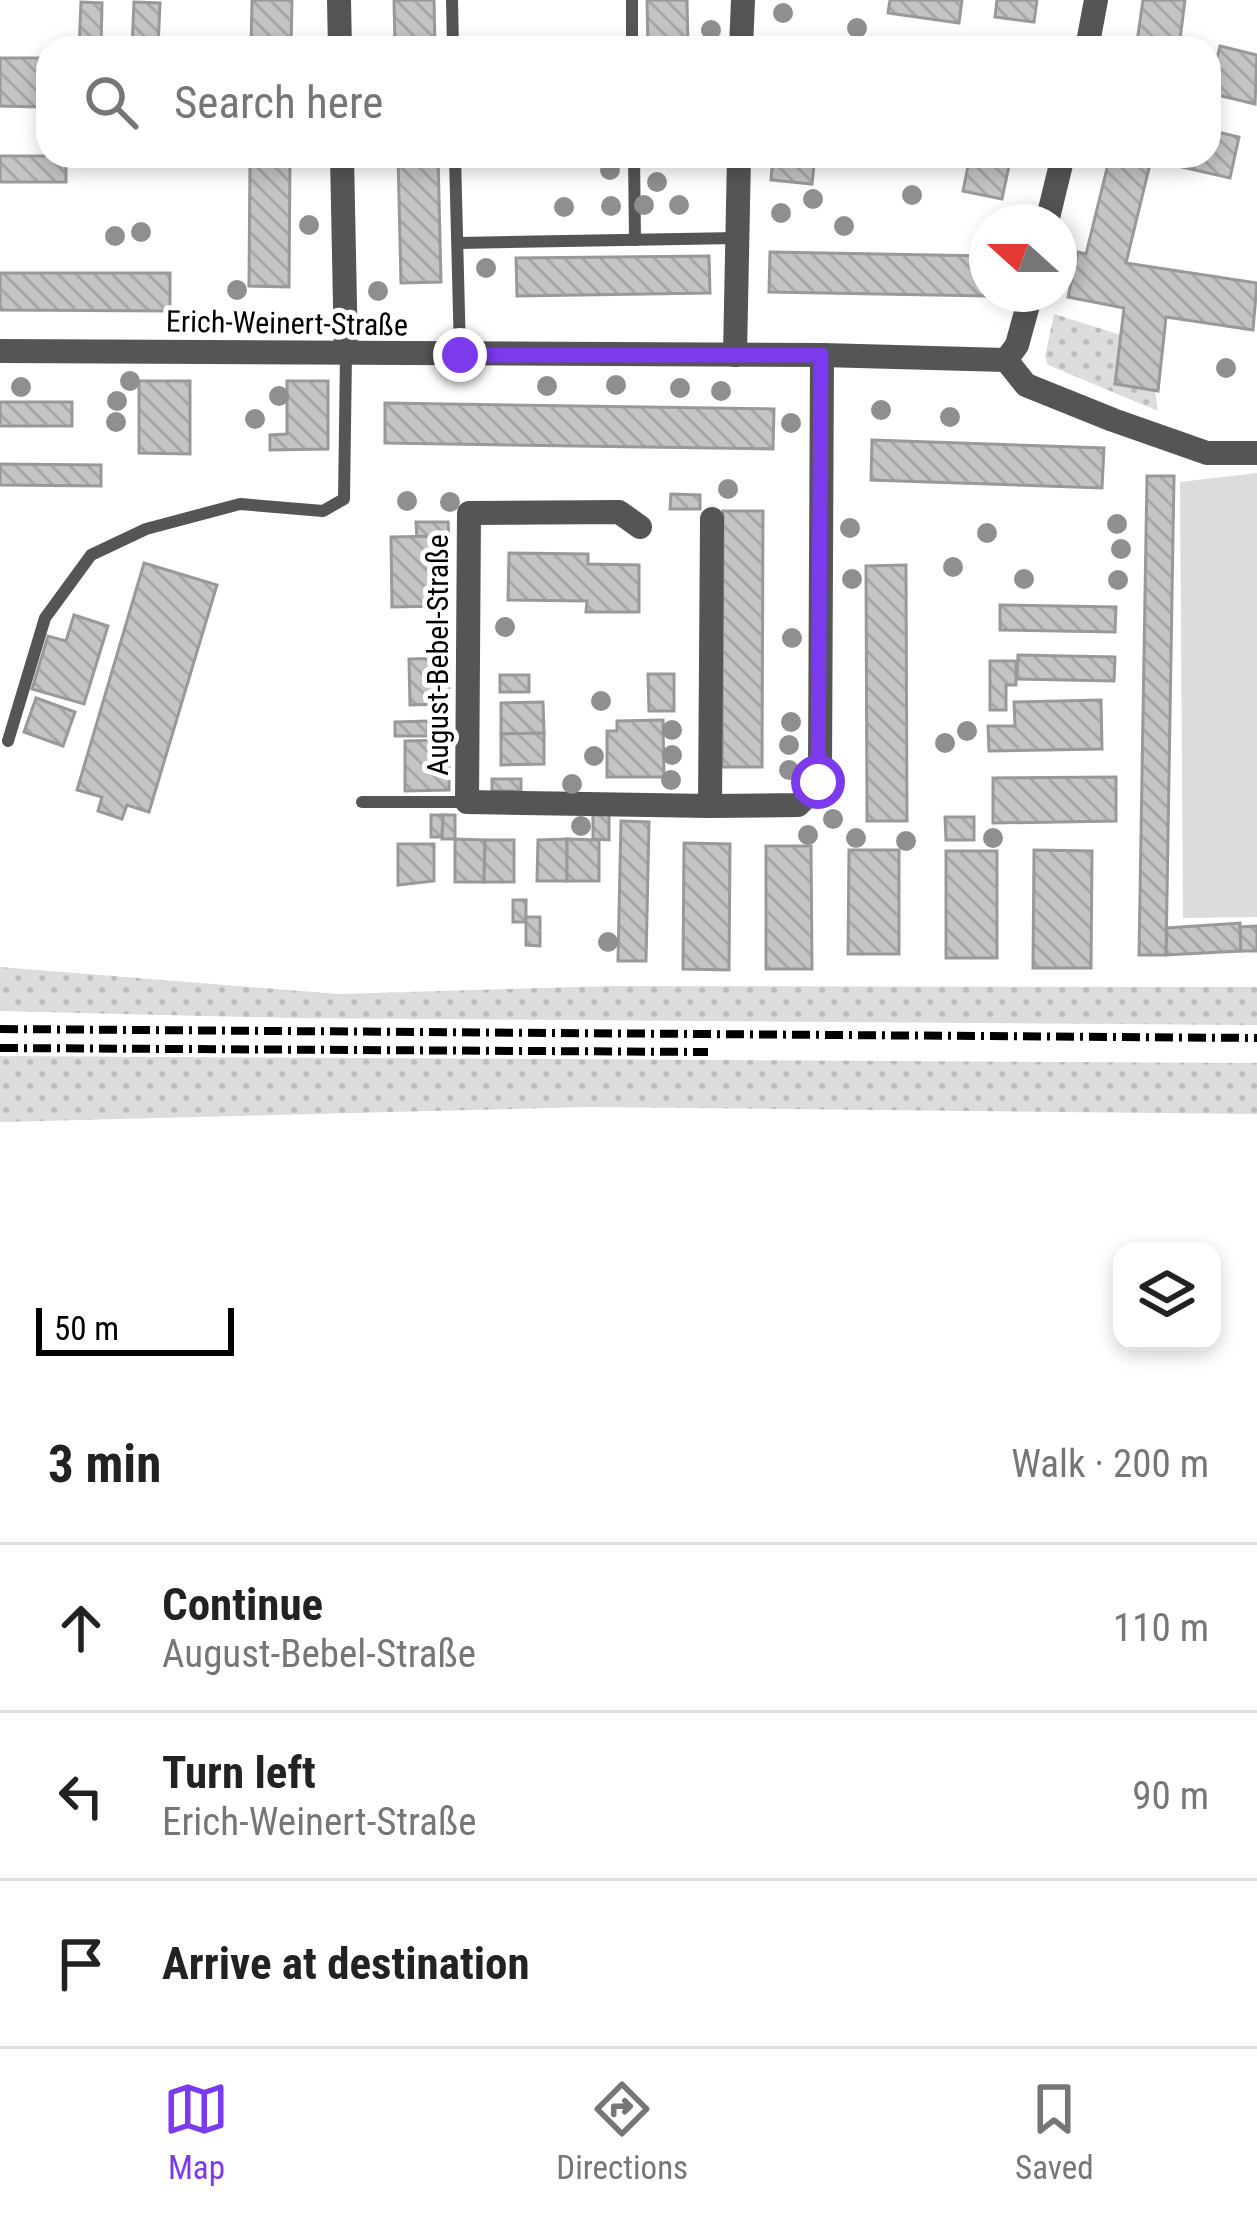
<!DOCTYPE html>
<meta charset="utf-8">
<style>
:root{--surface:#fff;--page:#f2f2f2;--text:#222;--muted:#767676;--line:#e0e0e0;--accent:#7c3aed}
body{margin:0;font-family:"Roboto Condensed",sans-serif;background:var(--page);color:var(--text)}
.controls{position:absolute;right:36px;bottom:36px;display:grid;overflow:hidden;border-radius:24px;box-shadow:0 6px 18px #0003}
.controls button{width:108px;height:108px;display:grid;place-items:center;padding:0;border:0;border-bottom:3px solid var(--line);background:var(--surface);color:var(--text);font:60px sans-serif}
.compass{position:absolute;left:969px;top:204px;width:108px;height:108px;border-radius:50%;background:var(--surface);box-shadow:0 6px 18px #0003;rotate:291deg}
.scale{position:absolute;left:36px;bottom:30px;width:198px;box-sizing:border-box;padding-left:12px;border:6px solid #000;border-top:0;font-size:33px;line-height:42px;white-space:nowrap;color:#000;-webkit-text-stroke:9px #fff;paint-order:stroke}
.stop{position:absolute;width:36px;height:36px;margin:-27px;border:9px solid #7c3aed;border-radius:50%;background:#fff}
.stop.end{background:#7c3aed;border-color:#fff;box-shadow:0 3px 12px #0008}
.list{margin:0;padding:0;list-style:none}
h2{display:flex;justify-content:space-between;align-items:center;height:156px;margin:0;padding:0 48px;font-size:51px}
h2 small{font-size:39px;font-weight:400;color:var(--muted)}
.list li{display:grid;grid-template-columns:78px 1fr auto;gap:36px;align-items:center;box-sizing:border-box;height:168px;padding:0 48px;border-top:3px solid var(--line)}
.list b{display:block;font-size:45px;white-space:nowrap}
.list p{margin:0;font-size:39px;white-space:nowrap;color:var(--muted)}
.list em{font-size:39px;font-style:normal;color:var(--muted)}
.icon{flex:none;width:66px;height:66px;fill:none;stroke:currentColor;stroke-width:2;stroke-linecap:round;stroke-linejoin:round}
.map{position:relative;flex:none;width:1257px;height:1386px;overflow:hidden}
.search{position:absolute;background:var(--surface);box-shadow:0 6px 18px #0003;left:36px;right:36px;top:36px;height:132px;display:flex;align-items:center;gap:30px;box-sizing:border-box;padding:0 42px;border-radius:36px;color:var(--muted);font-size:45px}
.sheet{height:660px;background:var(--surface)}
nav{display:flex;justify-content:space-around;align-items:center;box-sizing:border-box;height:168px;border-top:3px solid var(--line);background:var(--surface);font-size:33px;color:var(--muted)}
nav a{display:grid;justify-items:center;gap:6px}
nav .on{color:var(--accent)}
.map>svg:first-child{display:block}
.grass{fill:url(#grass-dots)}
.pitch{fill:#dcdcdc}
.building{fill:url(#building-back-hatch);stroke:#999;stroke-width:3}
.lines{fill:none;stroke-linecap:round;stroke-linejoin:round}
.lane{stroke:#555;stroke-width:12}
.street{stroke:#555;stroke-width:24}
.rail{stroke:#000;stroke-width:8;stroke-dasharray:18 6 3 6;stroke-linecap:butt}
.tree{fill:#8f8f8f}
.route{stroke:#7c3aed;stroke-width:15}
.labels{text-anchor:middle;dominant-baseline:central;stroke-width:10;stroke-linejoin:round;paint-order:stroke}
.street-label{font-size:30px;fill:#000;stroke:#fff}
</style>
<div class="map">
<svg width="1257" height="1386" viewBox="0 0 1257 1386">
<defs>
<pattern id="grass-dots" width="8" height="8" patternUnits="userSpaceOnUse" patternTransform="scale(3)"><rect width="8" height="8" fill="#dcdcdc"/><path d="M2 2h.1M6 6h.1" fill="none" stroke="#bbb" stroke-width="1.8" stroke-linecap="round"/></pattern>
<pattern id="building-back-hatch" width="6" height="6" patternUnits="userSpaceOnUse" patternTransform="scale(3)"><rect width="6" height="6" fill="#c4c4c4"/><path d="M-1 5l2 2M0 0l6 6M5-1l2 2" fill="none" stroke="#a7a7a7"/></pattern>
</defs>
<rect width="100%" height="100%" fill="#fff"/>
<g class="grass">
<polygon points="1054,314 1121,335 1155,390 1158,411 1048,365 1045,357"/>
<polygon points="0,967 338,994 613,986 1257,987 1257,1025 292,1018 0,1011"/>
<polygon points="0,1056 1257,1063 1257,1114 588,1107 0,1122"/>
</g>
<polygon class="pitch" points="1257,473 1257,917 1183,918 1180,482"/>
<g class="building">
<polygon points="292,0 291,48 251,48 252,0"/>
<polygon points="394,0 434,0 435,48 395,48"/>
<polygon points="647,0 687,0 688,48 648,48"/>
<polygon points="890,0 962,0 959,23 888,13"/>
<polygon points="997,0 1037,0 1034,22 995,17"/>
<polygon points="1143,0 1185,0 1179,47 1137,42"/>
<polygon points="81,2 102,3 101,48 79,48"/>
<polygon points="134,2 160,3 158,48 132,48"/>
<polygon points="785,38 827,42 826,48 784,48"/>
<polygon points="1220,46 1257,55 1255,104 1209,93"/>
<polygon points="0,58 39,58 39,107 0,106"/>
<polygon points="1209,130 1239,137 1230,178 1151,160 1126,263 1257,283 1253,330 1166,317 1158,391 1115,384 1124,308 1068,297 1078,252 1086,254 1110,156 1209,156"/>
<rect x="0" y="156" width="66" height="26"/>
<polygon points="250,156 290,156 289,287 249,286"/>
<polygon points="398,156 438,156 441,282 401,283"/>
<polygon points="773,156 815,156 812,184 771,180"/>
<polygon points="970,156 1011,156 1002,199 963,191"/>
<polygon points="770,252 987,256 987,296 769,292"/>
<polygon points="709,256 710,293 517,296 516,258"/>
<polygon points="0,273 170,273 170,311 0,310"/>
<polygon points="139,381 190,381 190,454 139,453"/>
<polygon points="287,381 328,381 328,449 270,450 270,435 287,434"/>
<rect x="0" y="402" width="72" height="24"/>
<polygon points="385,403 774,409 773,449 385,443"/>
<polygon points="872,440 1104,448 1102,488 871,480"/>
<polygon points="0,464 101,465 101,486 0,485"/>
<polygon points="1147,476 1174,476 1166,955 1139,955"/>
<polygon points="671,494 700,495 700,509 670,509"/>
<polygon points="723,511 763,511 762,767 722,767"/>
<polygon points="416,522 448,522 449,539 417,540"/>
<polygon points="443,536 449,574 443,574 444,606 392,607 391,537"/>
<polygon points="509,553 588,554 588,564 639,565 639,612 586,612 587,601 508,600"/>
<polygon points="144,563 217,585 149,812 127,805 122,819 98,811 102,797 77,790"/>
<polygon points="906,565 907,821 867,821 866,566"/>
<polygon points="1000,605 1116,607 1115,632 1000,630"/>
<polygon points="74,615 108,626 84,704 32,689 48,636 66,641"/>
<polygon points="1018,655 1115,657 1114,681 1017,679"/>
<polygon points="449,658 449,704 410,705 409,659"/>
<polygon points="990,661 1016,661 1016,685 1006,685 1006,710 990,710"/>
<polygon points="648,674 674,674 674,711 649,711"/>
<rect x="500" y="675" width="29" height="17"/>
<polygon points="36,698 75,712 63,746 24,732"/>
<polygon points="1101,700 1102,749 989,751 988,726 1015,726 1014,702"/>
<polygon points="543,702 544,733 501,734 501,703"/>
<polygon points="663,720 664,777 607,777 607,731 617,731 617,721"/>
<polygon points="428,721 428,736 395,736 395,722"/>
<polygon points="544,733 544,764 501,765 501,734"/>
<polygon points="449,740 449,790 405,791 405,741"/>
<polygon points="1116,777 1116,821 993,823 993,778"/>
<rect x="492" y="779" width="29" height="12"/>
<polygon points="593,814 609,814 609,840 593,839"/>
<polygon points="431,815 443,815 442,837 431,837"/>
<polygon points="443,815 455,815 455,839 442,839"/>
<polygon points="945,817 974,817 974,840 946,840"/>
<polygon points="621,821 649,822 646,961 618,961"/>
<polygon points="455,839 485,840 484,882 455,882"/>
<polygon points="567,839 567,881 537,881 538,840"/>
<polygon points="567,839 599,840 599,881 567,881"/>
<polygon points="485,840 514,840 514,882 484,882"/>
<polygon points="684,843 730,844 729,970 683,969"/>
<polygon points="398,844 434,844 434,881 398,885"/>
<polygon points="766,846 811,846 812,969 766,969"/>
<polygon points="849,850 899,850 899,954 848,954"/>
<polygon points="1034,850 1092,851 1091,968 1033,968"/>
<rect x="946" y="851" width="51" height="107"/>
<rect x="513" y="900" width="13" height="22"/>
<polygon points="526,917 540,917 540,946 526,945"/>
<polygon points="1240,923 1241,951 1166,955 1167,928"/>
<polygon points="1257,926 1257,951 1241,951 1240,927"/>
</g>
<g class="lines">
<g class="lane">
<polyline points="452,0 453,48"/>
<polyline points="632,0 632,48"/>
<polyline points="455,156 460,353"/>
<polyline points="634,156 635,240"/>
<polyline points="458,243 737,238"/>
<polyline points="8,741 45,618 91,555 146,529 240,504 323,511 344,499 346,354"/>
<polyline points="362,802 467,802"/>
</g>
<g class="street">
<polyline points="339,0 340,48"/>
<polyline points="741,48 743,0"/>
<polyline points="1087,48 1096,0"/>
<polyline points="342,156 346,354"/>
<polyline points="1047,222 1063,156"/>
<polyline points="0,351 822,355 1006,360"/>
<polyline points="735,355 739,156"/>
<polyline points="1006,360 1026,385 1113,420 1207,453 1257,453"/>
<polyline points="1006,360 1017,345 1031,294"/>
<polyline points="712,519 710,806 798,805 814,789 820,769 822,355"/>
<polyline points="640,527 619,512 469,513 467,802 710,806"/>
</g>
<g class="rail">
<polyline points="0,1029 1257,1038"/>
<polyline points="0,1048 708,1052"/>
</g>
</g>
<g class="tree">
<circle cx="783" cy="13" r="10"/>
<circle cx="857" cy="28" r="10"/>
<circle cx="711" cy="30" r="10"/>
<circle cx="610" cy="170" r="10"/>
<circle cx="657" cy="182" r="10"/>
<circle cx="912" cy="195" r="10"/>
<circle cx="813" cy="199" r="10"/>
<circle cx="644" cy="205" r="10"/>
<circle cx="679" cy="205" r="10"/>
<circle cx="611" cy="206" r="10"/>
<circle cx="564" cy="207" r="10"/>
<circle cx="781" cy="213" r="10"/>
<circle cx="309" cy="225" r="10"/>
<circle cx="844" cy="226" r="10"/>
<circle cx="141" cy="232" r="10"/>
<circle cx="115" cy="236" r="10"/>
<circle cx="486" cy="268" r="10"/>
<circle cx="237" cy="290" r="10"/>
<circle cx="378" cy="291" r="10"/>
<circle cx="1226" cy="368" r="10"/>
<circle cx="130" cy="381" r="10"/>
<circle cx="616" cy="385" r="10"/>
<circle cx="547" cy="386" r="10"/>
<circle cx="21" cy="387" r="10"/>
<circle cx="680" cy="388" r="10"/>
<circle cx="721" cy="391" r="10"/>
<circle cx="279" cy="396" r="10"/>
<circle cx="117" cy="401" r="10"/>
<circle cx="881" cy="410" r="10"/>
<circle cx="950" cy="417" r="10"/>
<circle cx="255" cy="419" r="10"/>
<circle cx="116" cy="422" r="10"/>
<circle cx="791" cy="423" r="10"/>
<circle cx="728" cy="489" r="10"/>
<circle cx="407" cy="501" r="10"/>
<circle cx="450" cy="502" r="10"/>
<circle cx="1117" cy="524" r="10"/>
<circle cx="850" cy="528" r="10"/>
<circle cx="987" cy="533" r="10"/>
<circle cx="1121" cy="549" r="10"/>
<circle cx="953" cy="567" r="10"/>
<circle cx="852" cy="579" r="10"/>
<circle cx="1024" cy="579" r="10"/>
<circle cx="1118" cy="580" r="10"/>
<circle cx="505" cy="627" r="10"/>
<circle cx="792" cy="638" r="10"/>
<circle cx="601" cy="701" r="10"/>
<circle cx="791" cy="722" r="10"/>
<circle cx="672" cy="730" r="10"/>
<circle cx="967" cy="731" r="10"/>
<circle cx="945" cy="743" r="10"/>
<circle cx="789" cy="745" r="10"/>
<circle cx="672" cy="755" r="10"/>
<circle cx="594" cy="756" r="10"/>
<circle cx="789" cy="770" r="10"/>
<circle cx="671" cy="780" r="10"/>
<circle cx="572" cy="784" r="10"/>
<circle cx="833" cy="819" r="10"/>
<circle cx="581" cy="826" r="10"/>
<circle cx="808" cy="835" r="10"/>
<circle cx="856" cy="838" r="10"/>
<circle cx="993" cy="838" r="10"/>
<circle cx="906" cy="841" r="10"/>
<circle cx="608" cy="942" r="10"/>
</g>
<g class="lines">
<polyline class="route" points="460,355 821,355 818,782"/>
</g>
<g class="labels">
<g class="street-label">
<text transform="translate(287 323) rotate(1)">Erich-Weinert-Straße</text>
<text transform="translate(437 655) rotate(-90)">August-Bebel-Straße</text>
</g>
</g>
</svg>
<div class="controls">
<button><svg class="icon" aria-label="layers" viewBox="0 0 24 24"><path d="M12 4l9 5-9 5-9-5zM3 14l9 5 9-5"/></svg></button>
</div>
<svg class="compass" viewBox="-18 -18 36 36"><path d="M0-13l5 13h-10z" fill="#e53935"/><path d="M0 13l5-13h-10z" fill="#767676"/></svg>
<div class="scale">50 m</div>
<div class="stop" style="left:818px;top:782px"></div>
<div class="stop end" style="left:460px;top:355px"></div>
<div class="search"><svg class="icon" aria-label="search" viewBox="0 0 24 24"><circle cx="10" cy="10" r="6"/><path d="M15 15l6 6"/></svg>Search here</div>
</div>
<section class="sheet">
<h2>3 min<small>Walk · 200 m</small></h2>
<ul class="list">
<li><svg class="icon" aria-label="ahead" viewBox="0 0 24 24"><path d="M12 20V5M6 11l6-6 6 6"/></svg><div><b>Continue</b><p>August-Bebel-Straße</p></div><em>110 m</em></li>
<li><svg class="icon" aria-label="left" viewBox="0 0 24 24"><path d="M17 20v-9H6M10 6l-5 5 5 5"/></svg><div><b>Turn left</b><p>Erich-Weinert-Straße</p></div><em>90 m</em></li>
<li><svg class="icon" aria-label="arrive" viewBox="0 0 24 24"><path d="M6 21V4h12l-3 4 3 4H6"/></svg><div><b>Arrive at destination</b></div></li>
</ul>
</section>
<nav>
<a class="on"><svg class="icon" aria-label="map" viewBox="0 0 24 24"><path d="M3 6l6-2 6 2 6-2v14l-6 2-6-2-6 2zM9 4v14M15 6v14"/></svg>Map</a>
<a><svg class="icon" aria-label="directions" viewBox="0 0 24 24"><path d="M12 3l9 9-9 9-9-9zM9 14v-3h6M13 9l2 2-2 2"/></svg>Directions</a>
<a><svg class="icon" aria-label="saved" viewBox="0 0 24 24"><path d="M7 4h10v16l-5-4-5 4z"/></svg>Saved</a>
</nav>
